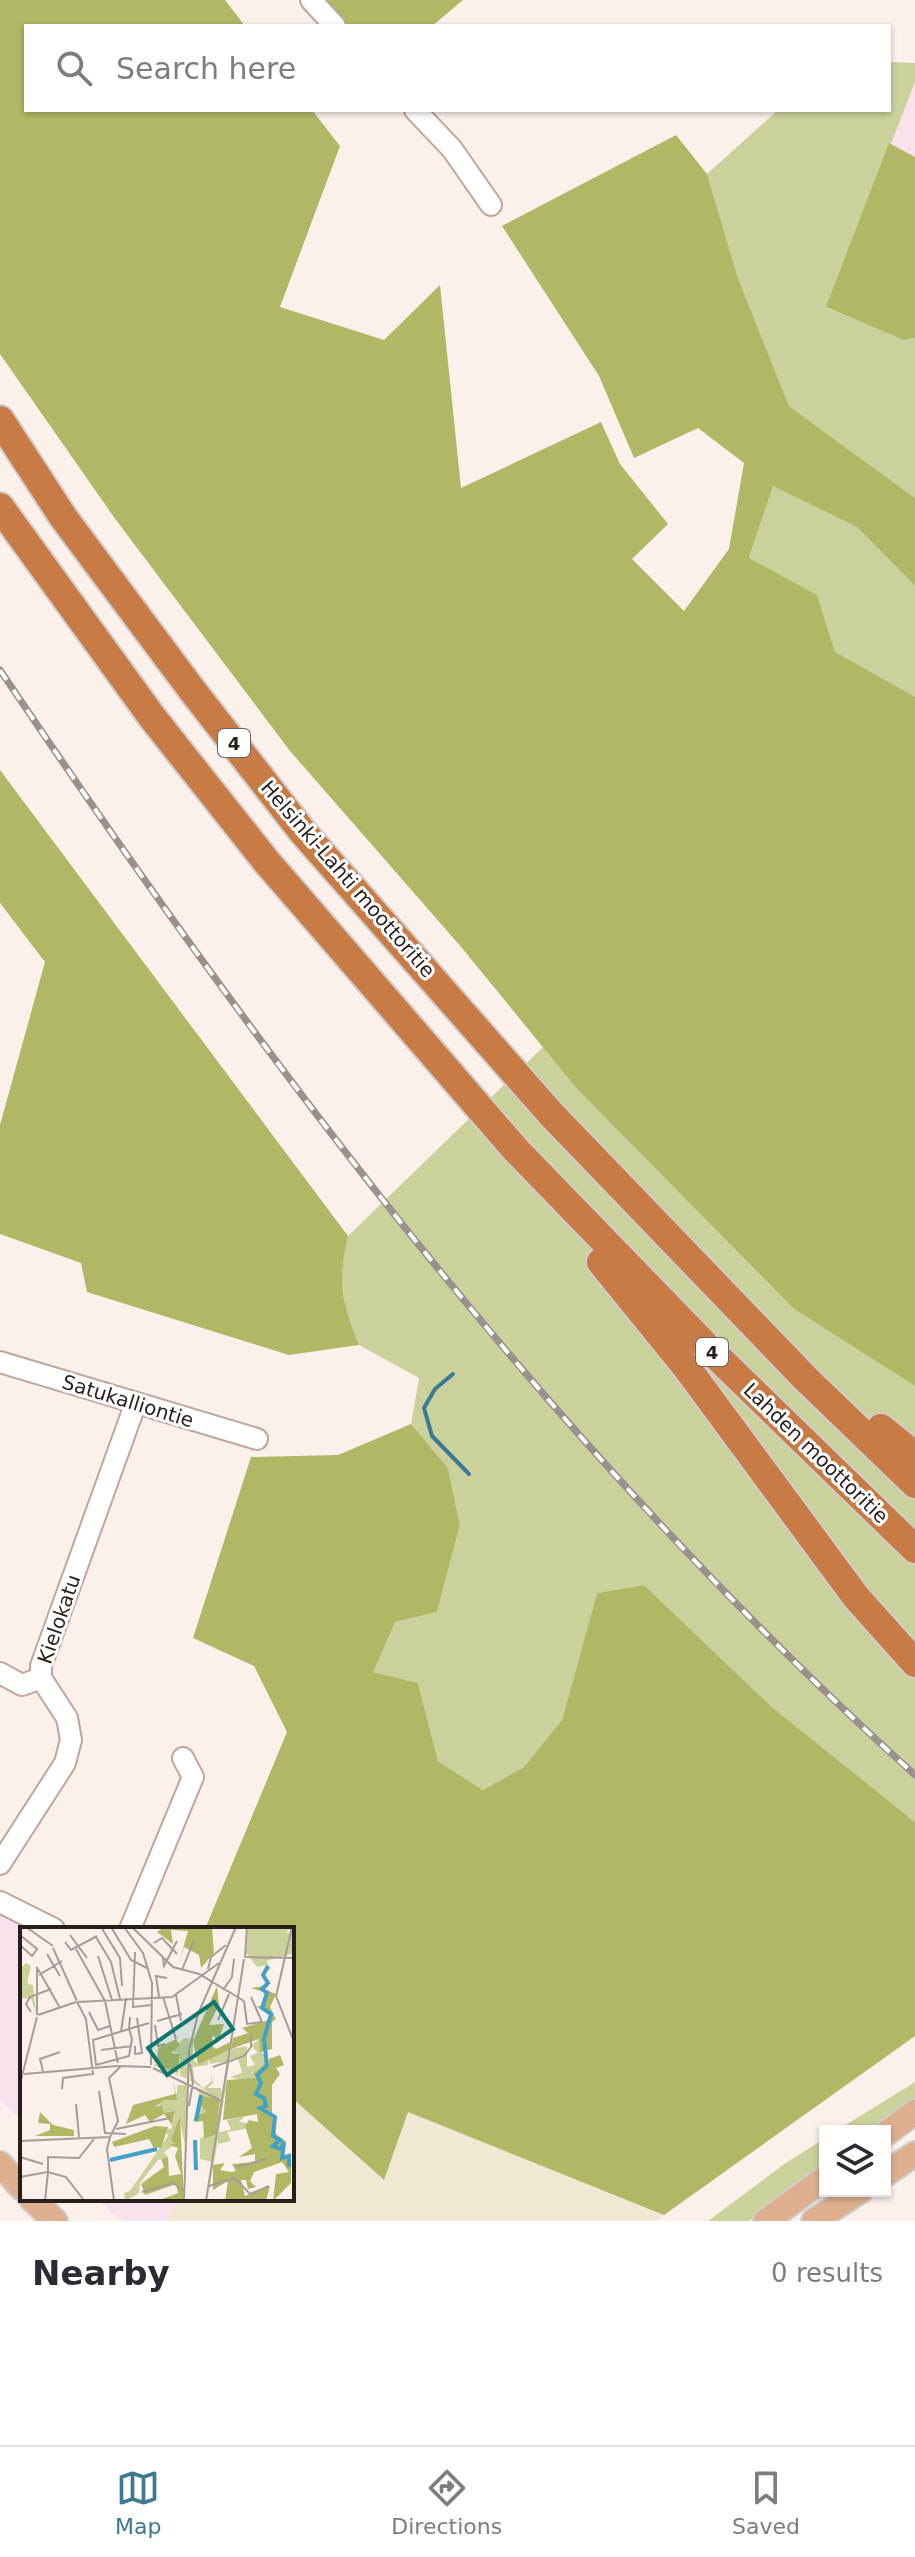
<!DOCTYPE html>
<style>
:root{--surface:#fff;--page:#f2f2f3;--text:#2b2b33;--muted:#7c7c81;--line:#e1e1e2;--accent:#3e7891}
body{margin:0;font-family:"DejaVu Sans",sans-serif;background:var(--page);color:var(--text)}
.controls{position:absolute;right:24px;bottom:24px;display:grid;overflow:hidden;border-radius:0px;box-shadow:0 2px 6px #0004}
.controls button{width:72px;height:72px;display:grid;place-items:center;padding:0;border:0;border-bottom:2px solid var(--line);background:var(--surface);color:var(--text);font:40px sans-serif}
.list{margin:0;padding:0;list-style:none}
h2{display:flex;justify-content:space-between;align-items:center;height:104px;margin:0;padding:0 32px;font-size:34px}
h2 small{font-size:26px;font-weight:400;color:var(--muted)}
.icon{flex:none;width:44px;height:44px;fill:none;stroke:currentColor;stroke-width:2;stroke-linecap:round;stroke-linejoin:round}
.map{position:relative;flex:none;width:915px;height:2221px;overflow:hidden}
.search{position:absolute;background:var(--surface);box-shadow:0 2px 6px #0004;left:24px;right:24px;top:24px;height:88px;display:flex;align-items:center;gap:20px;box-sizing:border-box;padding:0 28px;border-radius:0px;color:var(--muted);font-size:30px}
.sheet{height:224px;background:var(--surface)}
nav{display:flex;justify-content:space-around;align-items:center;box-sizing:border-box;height:112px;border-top:2px solid var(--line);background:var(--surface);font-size:22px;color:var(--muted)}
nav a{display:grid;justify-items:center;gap:4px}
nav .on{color:var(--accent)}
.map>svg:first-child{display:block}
.commercial{fill:#f9e1ed}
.industrial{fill:#f1e8d3}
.green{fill:#cbd19b}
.forest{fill:#b0b866}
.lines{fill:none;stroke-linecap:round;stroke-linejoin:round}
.stream{stroke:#3b7a94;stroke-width:4}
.minor-casing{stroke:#c0a599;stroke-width:24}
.major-casing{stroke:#d0cecd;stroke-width:28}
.highway-casing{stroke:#d0cecd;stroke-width:32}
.minor{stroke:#fff;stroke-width:20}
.major{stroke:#dfb090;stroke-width:24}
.highway{stroke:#c97b46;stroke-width:28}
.rail-casing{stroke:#9b908c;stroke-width:7}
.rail{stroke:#fff;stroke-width:4;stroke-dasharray:12;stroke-linecap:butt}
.labels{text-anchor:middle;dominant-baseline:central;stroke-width:6;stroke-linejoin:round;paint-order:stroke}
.shield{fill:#fff;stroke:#68625f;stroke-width:2}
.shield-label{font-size:18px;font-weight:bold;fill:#281e1a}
.street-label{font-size:20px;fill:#281e1a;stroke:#fff}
.inset-river{fill:none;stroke:#43a1c9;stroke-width:4}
.inset-road{fill:none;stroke:#a79c97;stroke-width:2}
.view{fill:#0f766e;fill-opacity:0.15;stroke:#0f766e;stroke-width:4}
.inset-edge{fill:none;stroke:#281e1a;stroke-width:4}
</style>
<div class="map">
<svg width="915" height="2221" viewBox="0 0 915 2221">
<rect width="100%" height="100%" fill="#fcf0eb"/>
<g class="commercial">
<polygon points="915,83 915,157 889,143"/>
<polygon points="0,1902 54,1929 22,1929 22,2122 0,2099"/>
<polygon points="97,2199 182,2199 165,2221 125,2221 114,2215"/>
</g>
<polygon class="industrial" points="292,2098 383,2180 408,2112 664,2215 656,2221 165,2221 182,2199 292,2199"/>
<g class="green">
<polygon points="889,62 915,63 915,82 827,308 904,339 915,338 915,498 789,406 738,278 707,174 778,110 889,110"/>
<polygon points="773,485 857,527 915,586 915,700 835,652 817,595 749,559"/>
<polygon points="543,1047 577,1089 794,1309 915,1386 915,1822 773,1708 644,1585 597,1593 562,1720 524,1767 483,1790 438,1761 418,1683 372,1672 395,1622 437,1612 460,1525 448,1468 411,1424 419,1378 359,1345 346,1314 340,1266 348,1236"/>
<polygon points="915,2082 915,2098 870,2131 836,2131"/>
<polygon points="825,2138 825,2165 749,2221 708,2221 783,2165"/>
</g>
<g class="forest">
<polygon points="0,0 225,0 245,26 26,26 26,110 312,110 340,146 280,307 384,340 440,285 461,488 601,422 620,464 668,524 632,559 684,611 729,549 744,463 698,428 634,458 599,376 502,226 676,135 707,174 738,278 789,406 915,498 915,586 857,527 773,486 749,558 817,595 835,652 915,697 915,1386 794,1309 577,1089 462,948 290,751 116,520 0,354"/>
<polygon points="321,0 463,0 432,26 345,26"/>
<polygon points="889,143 915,157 915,338 904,340 826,307"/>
<path d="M 0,770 L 348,1236 C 337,1280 342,1304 359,1345 L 289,1355 L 87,1292 L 81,1263 L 0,1234 L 0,1125 L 45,962 L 0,903 Z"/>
<polygon points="411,1424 448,1468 460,1525 437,1612 395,1622 373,1672 418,1683 438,1761 483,1790 524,1767 562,1720 597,1593 644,1585 773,1708 915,1822 915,2036 664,2215 408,2112 384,2180 292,2098 292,1929 205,1929 287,1732 254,1666 193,1638 251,1457 338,1455"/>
</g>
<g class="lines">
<polyline class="stream" points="453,1374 435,1389 424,1408 432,1436 469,1474"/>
<defs>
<g id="minor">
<polyline points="311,0 335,26"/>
<polyline points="415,110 452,149 491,205"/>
<polyline points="0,1362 257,1439"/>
<polyline points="0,1673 22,1685 41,1678"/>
<polyline points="0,1864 65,1763 71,1740 67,1718 41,1678 41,1666 135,1405"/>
<polyline points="0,1902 54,1929"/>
<polyline points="130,1929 193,1777 183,1758"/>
</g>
<g id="major">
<polyline points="885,2134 915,2112"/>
<polyline points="0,2164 22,2188"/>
<polyline points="885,2174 915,2154"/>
<polyline points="32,2199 55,2221"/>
<polyline points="766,2221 825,2178"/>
<polyline points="814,2221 860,2191"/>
</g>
<g id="highway">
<polyline points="0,420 63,517 192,690 302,831 551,1114 805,1378 915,1484"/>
<polyline points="0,507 152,717 266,861 516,1150 707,1347 915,1549"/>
<polyline points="601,1262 687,1368 856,1597 915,1663"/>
<polyline points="881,1428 915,1456"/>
</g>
</defs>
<use href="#minor" class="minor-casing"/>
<use href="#major" class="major-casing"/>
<use href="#highway" class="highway-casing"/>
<use href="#minor" class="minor"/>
<use href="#major" class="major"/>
<use href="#highway" class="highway"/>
<defs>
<path id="rail" d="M 0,670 C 267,1067 558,1454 915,1775"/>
</defs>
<use href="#rail" class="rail-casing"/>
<use href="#rail" class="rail"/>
</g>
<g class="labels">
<g class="shield">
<rect x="218" y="729" width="32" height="28" rx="6"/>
<rect x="696" y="1338" width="32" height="28" rx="6"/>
</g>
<g class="shield-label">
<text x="234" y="743">4</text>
<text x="712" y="1352">4</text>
</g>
<g class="street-label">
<text transform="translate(348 879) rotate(49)">Helsinki-Lahti moottoritie</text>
<text transform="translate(128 1401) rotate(17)">Satukalliontie</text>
<text transform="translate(816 1453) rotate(44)">Lahden moottoritie</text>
<text transform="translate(59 1619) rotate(-71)">Kielokatu</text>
</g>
</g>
<g transform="translate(20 1927)">
<rect width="274" height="274" fill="#fcf0eb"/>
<path d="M 228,0 L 271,0 L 266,6 L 274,4 L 274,26 L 246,34 L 251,42 L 247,44 L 247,38 L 237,40 L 226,26 ZM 6,36 L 11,39 L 7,56 L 13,58 L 16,86 L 11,72 L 0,71 L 0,42 ZM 164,111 L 174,112 L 172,131 L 178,138 L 209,123 L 208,133 L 211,122 L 227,119 L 227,140 L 235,138 L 230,129 L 238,126 L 231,118 L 240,112 L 240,124 L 249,132 L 235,145 L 237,151 L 222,153 L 210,150 L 222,146 L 218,131 L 210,132 L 206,157 L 215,159 L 216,174 L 242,173 L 215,184 L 207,182 L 206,176 L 215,180 L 216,175 L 207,173 L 205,165 L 199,205 L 211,203 L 207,193 L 225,189 L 219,195 L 226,196 L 225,202 L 207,205 L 211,214 L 198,217 L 198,212 L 187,274 L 192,235 L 180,232 L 180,211 L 196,207 L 201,171 L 180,171 L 186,187 L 173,195 L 180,167 L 173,159 L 190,166 L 170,154 L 170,145 L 168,152 L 142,142 L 135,139 L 133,136 L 160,148 L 160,127 L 151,124 ZM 189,130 L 190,137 L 207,134 L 202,168 L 201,161 L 187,161 L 193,156 L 191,148 L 191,155 L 183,161 L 174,152 L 173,140 L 188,138 ZM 157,158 L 167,158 L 167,227 L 159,190 L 155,217 L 144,225 L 148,230 L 138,233 L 120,256 L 119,266 L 105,274 L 104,266 L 110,264 L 148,209 L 144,202 L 151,202 L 155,187 L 144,187 L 142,178 L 135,177 L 157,166 Z" fill="#cbd19b" fill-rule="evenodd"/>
<path d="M 144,0 L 192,0 L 194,26 L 181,41 L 179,28 L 164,20 L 158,39 L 168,4 L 151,3 L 153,17 L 137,5 ZM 247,53 L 248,60 L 244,62 L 256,67 L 250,80 L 256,92 L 252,95 L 252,122 L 240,125 L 239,112 L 211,122 L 213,111 L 228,106 L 222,101 L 249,93 L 250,88 L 236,79 L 243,79 L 247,66 L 231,61 L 245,59 ZM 197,59 L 199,78 L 189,98 L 204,97 L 198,115 L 193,108 L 191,118 L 196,122 L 210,115 L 209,123 L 178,138 L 173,114 ZM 156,112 L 160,118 L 151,126 L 160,127 L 158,146 L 142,140 L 137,131 L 138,121 ZM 260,128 L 264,138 L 256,141 L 260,147 L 252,158 L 252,188 L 256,207 L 266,215 L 264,230 L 271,229 L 271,256 L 253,274 L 256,247 L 269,245 L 262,235 L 234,245 L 230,254 L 236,260 L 228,262 L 226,253 L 221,253 L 225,269 L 250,259 L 246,274 L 205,274 L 208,254 L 193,263 L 193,238 L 205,236 L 200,243 L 211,245 L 216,244 L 212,237 L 235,235 L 235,227 L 219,230 L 232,221 L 225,199 L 229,193 L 238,195 L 237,187 L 203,193 L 207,153 L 237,151 L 234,146 L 245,136 L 249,141 L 249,132 ZM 153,152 L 157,173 L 144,173 L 135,180 L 142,178 L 144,186 L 155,184 L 152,198 L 144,187 L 130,195 L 125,188 L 106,197 L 113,178 L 155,167 ZM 181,169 L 200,172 L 196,207 L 184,212 L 183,194 L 175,195 L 177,184 L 177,189 L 186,185 L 181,178 L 178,182 ZM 20,185 L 33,198 L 54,203 L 54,209 L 15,209 L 30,203 L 30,197 L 18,196 ZM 160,189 L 164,274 L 137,274 L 158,266 L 156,257 L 125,268 L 121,257 L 144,240 L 141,232 L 148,230 L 149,249 L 161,247 L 155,229 L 158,221 L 149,218 L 155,217 L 151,213 ZM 135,199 L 148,200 L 141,221 L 133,220 L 129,212 L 94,220 L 92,215 Z" fill="#b0b866"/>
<path class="inset-river" d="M 248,39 L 243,48 L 248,56 L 242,62 L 247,66 L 242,81 L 251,87 L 244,112 L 247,139 L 237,148 L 241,156 L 236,167 L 244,171 L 246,179 L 240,181 L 255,190 L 253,209 L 260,213 L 253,219 L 261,222 L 264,215 L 262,231 L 269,229 L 269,240M 176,194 L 181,168M 175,213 L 176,243M 90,233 L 137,222"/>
<path class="inset-road" d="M 6,0 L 33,19M 81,0 L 100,31 L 102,59M 91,0 L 111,33 L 127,41M 104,0 L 123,26 L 132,56 L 131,138M 112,0 L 153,40 L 179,47 L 224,74M 272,0 L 256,69 L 274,115M 0,8 L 17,22 L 12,29 L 1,19M 50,8 L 67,31M 76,10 L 91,35 L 100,72M 45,15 L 51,23 L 77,9M 134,16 L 142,11 L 157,27M 33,21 L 57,74M 56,22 L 85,74M 115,25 L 113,80 L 132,78M 27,27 L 40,49M 78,29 L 92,73M 225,30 L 274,31M 225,30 L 227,0M 143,31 L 144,39 L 157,14M 17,40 L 17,88M 18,42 L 40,81M 188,42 L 191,30 L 206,18M 162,43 L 174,13M 19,48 L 42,34M 203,63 L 212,50 L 214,32M 156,68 L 161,94M 139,70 L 136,49 L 147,51M 143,70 L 156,112M 85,74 L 98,136M 224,74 L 227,97 L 242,95 L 231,70M 58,75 L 152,70 L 199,36M 11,85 L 6,77 L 10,70 L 31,62M 69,85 L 78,103 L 90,99M 18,88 L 56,75M 110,90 L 109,102 L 112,112 L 109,129 L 76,138 L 73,113 L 93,107 L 109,102 L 129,96M 198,93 L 209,67M 137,94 L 162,87M 135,98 L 138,119 L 145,117M 101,105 L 106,71M 115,119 L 115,127 L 122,126 L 117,91M 81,123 L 112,119M 97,139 L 131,140M 193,140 L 224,129 L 231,120 L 231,108M 133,141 L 202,174M 23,144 L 20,132 L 40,125M 4,147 L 97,139M 0,157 L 17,90M 42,162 L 43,151 L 73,147 L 66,92 L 57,75M 79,164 L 85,206 L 106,207M 56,177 L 59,210M 169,179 L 173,155 L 170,137M 96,202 L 150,191M 90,210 L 87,222 L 94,274M 0,214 L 90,210 L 98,194 L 89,151 L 100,140M 0,230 L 23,237M 216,240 L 246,232M 0,250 L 28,245 L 28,230 L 59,231 L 74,212M 189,259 L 215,251 L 230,267 L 249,259M 122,265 L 153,256 L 164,264M 25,274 L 28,245 L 46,250 L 63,272M 164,274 L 169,124 L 178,87 L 216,0M 186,274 L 224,32"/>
<path class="view" d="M 194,75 L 213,102 L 147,148 L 128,121 Z"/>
<rect width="274" height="274" class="inset-edge"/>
</g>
</svg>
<div class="controls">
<button><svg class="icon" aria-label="layers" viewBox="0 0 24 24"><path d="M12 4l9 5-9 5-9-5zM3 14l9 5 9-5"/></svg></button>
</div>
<div class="search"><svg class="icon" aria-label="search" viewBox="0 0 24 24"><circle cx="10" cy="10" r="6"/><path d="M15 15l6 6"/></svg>Search here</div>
</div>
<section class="sheet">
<h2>Nearby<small>0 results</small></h2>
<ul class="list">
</ul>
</section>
<nav>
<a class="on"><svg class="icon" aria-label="map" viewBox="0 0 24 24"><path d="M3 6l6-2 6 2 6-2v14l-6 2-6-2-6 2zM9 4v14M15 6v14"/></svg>Map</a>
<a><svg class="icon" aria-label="directions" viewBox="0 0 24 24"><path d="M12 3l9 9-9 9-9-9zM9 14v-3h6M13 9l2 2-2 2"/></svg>Directions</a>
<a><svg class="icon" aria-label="saved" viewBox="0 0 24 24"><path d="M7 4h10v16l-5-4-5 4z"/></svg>Saved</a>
</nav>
